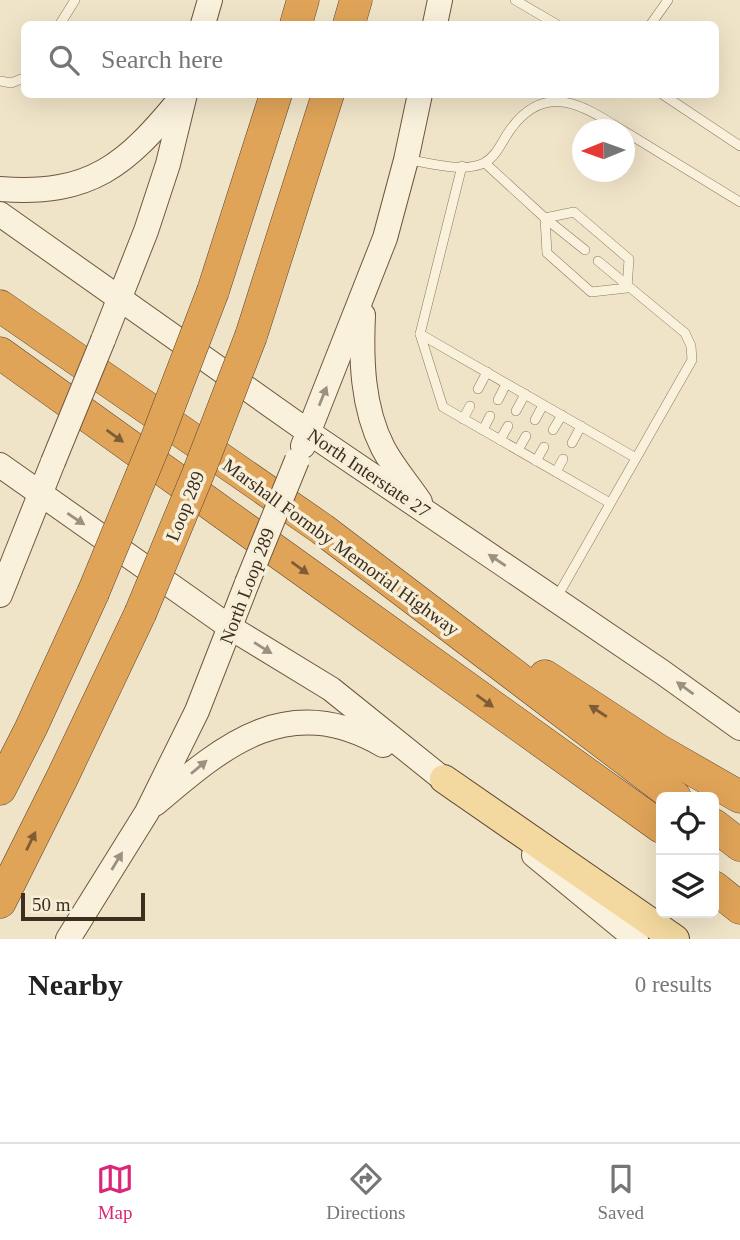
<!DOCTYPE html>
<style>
:root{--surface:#fff;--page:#f2f2f2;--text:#222;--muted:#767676;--line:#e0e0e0;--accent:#db2777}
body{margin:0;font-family:Georgia,serif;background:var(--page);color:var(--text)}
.controls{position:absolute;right:21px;bottom:21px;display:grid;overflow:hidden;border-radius:10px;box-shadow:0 7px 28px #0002}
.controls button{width:63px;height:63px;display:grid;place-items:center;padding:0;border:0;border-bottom:2px solid var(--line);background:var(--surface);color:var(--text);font:35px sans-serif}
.compass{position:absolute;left:572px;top:119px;width:63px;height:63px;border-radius:50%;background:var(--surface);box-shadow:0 7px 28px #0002;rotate:269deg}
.scale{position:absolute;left:21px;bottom:18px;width:124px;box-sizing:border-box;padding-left:7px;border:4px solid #3d2e20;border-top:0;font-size:19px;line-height:24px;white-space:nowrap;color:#3d2e20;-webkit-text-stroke:5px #f7eed8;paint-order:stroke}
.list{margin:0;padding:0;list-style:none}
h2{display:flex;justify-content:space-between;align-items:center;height:91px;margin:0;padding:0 28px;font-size:30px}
h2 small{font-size:23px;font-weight:400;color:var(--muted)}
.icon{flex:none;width:38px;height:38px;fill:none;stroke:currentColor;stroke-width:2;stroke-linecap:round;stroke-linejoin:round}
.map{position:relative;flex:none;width:740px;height:939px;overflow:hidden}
.search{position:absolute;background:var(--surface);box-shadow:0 7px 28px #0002;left:21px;right:21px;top:21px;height:77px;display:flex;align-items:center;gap:18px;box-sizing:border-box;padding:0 24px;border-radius:10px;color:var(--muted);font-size:26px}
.sheet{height:203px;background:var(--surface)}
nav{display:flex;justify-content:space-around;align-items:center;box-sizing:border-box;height:98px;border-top:2px solid var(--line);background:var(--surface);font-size:19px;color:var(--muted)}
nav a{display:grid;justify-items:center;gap:4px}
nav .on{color:var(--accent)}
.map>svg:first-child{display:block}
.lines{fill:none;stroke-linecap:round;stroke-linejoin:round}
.service-casing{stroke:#8d765c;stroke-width:10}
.secondary-casing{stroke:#6f573f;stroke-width:26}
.primary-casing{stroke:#5b4430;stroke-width:30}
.motorway-casing{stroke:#5b4430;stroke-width:33}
.service{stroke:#faf1dc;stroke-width:9}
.secondary{stroke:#faf1dc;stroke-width:24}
.primary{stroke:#f3d9a0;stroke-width:28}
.motorway{stroke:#e0a458;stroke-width:32}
.secondary-bridge-casing{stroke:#6f573f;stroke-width:26;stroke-linecap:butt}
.motorway-bridge-casing{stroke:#5b4430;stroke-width:33;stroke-linecap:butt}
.secondary-bridge{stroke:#faf1dc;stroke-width:24}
.motorway-bridge{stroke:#e0a458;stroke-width:32}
.oneway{fill:#9c907e}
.oneway2{fill:#7e5d36}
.labels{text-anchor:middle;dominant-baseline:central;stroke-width:7;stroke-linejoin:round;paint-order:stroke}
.street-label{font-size:19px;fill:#3d2e20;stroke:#f7eed8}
</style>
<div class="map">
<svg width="740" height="939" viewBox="0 0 740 939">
<rect width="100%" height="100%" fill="#f0e4c8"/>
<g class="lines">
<defs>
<g id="service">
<polyline points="515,0 556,24"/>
<polyline points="60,24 75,0"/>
<polyline points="651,24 668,0"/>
<polyline points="0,81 11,83 24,78"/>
<polyline points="662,94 740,146"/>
<polyline points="624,131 740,202"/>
<path d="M 409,160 C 431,163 463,173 484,163 C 497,156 502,141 510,130 C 545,81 583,105 622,130"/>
<polyline points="485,163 545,218 585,250"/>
<polyline points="462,166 420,334 443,407 610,503"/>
<polygon points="574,212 629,259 627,288 591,292 547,253 545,218"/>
<polyline points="420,334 636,458"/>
<polyline points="478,389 487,372"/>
<polyline points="498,400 506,384"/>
<polyline points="516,411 525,394"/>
<polyline points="463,419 470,406"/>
<polyline points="535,420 543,405"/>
<polyline points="483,430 490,416"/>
<polyline points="553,430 562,415"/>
<polyline points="500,440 508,426"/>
<polyline points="572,443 581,426"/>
<polyline points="518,450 526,436"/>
<polyline points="536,461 544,447"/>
<polyline points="556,472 563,459"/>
<polyline points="557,597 692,360 691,346 685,333 598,261"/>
</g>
<g id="secondary">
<polyline points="203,24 210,0"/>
<polyline points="435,24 440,0"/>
<path d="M 0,189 C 91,196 126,165 181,98"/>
<polyline points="0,214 317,438 662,672 740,728"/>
<path d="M 363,315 C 361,359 362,407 383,448 C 393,467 408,484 420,502"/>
<polyline points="103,340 146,231 168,164 185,94"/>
<polyline points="303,446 385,238 406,160 420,94"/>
<polyline points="0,465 231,628 331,689 458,791"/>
<polyline points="0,595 53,462"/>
<path d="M 155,804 C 226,743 289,691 383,745"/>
<polyline points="534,855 636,939"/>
<polyline points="68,939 147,812 197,711 247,583"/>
</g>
<polyline id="primary" points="444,779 675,939"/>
<g id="motorway">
<polyline points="296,24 303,0"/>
<polyline points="349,24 356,0"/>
<polyline points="213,291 276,94"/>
<polyline points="0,306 322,529 675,797"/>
<polyline points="251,336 328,94"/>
<polyline points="0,353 661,827"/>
<polyline points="545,676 658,750 740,797"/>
<polyline points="0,789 31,728 93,593"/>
<polyline points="714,825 740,845"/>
<polyline points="714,887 740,908"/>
<polyline points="0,902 62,778 140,614"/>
</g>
</defs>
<use href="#service" class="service-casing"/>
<use href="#secondary" class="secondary-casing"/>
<use href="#primary" class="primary-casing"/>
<use href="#motorway" class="motorway-casing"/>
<use href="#service" class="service"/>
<use href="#secondary" class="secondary"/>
<use href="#primary" class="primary"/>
<use href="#motorway" class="motorway"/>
<defs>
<g id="secondary-bridge">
<polyline points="53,462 103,340"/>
<polyline points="247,583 297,460"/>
</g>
<g id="motorway-bridge">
<polyline points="93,593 155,443 213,291"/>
<polyline points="140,614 198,474 251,336"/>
</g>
</defs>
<use href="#secondary-bridge" class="secondary-bridge-casing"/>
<use href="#motorway-bridge" class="motorway-bridge-casing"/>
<use href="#secondary-bridge" class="secondary-bridge"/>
<use href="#motorway-bridge" class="motorway-bridge"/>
</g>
<defs><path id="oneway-solid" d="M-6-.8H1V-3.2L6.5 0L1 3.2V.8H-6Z" transform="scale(1.75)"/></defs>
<g class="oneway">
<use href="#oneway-solid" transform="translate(323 396) rotate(-68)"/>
<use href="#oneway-solid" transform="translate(76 519) rotate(34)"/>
<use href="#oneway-solid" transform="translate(497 560) rotate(-146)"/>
<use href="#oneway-solid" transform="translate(263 648) rotate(32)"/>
<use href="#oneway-solid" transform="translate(685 688) rotate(-144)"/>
<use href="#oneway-solid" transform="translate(199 767) rotate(-40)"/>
<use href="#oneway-solid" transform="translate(117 861) rotate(-59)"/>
</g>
<g class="oneway2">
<use href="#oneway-solid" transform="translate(115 436) rotate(36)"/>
<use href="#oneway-solid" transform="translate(300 568) rotate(36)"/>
<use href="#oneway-solid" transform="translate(485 701) rotate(36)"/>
<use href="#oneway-solid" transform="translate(598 711) rotate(-147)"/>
<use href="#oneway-solid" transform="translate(31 841) rotate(-64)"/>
</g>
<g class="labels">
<g class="street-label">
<text transform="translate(369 473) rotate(34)">North Interstate 27</text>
<text transform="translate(185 506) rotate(-68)">Loop 289</text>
<text transform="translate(341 547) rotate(36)">Marshall Formby Memorial Highway</text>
<text transform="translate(247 586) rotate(-69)">North Loop 289</text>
</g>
</g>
</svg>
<div class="controls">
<button><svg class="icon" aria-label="locate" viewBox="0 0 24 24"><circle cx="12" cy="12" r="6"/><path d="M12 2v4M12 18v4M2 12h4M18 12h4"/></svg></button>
<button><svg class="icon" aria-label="layers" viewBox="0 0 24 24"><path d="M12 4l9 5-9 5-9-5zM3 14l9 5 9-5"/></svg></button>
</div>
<svg class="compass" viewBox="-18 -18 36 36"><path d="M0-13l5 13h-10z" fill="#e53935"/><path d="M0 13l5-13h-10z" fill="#767676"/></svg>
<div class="scale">50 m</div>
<div class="search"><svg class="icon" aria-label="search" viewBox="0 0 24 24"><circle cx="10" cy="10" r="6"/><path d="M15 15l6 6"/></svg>Search here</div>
</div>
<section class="sheet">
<h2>Nearby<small>0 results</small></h2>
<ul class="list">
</ul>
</section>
<nav>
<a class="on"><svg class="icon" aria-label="map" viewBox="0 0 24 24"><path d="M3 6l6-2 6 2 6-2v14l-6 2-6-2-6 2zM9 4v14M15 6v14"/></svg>Map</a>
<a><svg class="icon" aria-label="directions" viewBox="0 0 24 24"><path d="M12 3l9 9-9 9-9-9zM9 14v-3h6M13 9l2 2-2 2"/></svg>Directions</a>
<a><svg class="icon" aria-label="saved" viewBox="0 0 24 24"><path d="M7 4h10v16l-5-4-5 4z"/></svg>Saved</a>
</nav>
